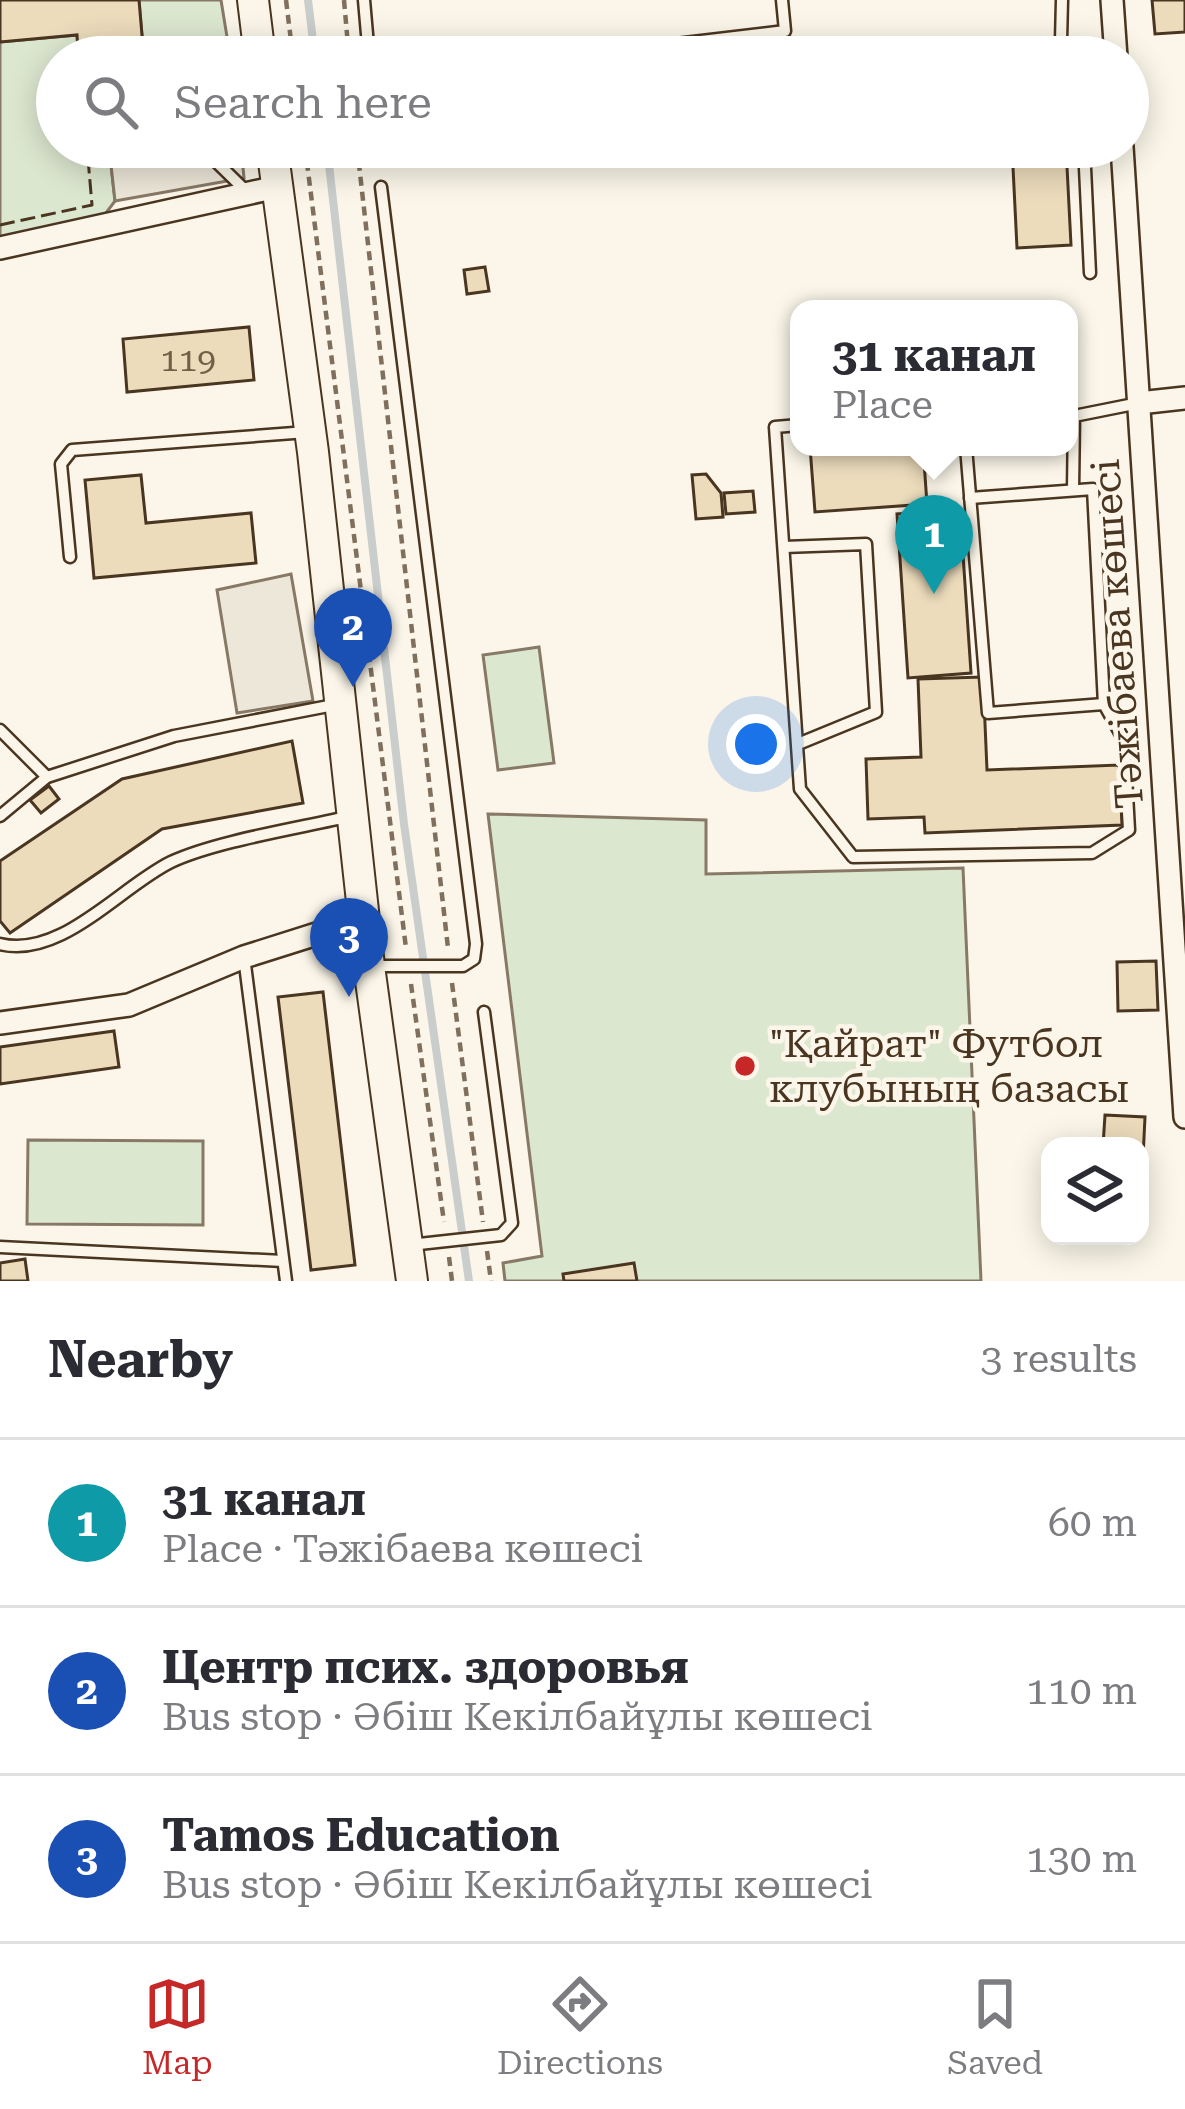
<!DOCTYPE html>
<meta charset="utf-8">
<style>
:root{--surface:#fff;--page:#f7f7f7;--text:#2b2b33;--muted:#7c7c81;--line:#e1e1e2;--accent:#c62828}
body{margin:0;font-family:"Roboto Serif",serif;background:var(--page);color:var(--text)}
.controls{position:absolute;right:36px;bottom:36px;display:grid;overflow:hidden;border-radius:24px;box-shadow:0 6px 30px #0003}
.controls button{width:108px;height:108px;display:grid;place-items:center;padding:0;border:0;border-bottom:3px solid var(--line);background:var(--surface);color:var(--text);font:60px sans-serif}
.you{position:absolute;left:756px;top:744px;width:42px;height:42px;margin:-30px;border:9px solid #fff;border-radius:50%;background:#1a73e8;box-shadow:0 0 0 18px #1a73e833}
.badge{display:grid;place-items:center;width:78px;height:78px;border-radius:50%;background:var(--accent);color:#fff;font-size:39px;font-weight:700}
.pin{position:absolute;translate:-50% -99px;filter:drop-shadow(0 3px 6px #0008)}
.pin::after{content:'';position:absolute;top:63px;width:42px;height:36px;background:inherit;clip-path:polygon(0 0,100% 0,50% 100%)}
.popup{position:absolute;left:790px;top:300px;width:288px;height:156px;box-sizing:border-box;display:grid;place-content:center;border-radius:24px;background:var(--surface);filter:drop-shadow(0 3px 9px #0005);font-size:39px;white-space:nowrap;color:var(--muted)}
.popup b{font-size:45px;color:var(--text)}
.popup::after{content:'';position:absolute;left:50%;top:100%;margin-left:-24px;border:24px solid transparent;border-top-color:var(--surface)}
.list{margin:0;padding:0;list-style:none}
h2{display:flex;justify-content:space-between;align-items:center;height:156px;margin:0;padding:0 48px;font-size:51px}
h2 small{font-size:39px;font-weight:400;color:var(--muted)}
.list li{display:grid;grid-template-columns:78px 1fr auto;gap:36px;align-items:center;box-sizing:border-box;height:168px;padding:0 48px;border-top:3px solid var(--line)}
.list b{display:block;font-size:45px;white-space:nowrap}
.list p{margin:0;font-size:39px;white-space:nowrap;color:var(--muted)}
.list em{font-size:39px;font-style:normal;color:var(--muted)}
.icon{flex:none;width:66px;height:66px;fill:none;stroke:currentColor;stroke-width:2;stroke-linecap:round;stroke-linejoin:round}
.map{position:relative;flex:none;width:1185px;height:1281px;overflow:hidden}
.search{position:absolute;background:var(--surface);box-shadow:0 6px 30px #0003;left:36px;right:36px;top:36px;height:132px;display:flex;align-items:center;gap:30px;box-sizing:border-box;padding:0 42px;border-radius:66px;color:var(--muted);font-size:45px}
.sheet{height:660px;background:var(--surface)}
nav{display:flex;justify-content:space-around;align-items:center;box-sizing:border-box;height:168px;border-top:3px solid var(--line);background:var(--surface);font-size:33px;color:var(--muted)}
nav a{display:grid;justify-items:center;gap:6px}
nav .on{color:var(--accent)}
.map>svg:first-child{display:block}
.green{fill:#dce7d0;stroke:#887966;stroke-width:3}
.parking{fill:#ede7d9;stroke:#887966;stroke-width:3}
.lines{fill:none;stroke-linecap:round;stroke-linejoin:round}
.stream{stroke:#c9cecd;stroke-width:8}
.building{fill:#ecdcbc;stroke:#4a3520;stroke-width:3}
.lane-casing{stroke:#4a3520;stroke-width:15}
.street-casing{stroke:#4a3520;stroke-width:26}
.secondary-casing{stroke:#4a3520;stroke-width:34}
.path{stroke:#7f6f5c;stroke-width:4.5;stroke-dasharray:9 6;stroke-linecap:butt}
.lane{stroke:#fbf6e9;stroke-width:10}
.street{stroke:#fbf6e9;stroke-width:21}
.secondary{stroke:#fbf6e9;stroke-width:30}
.fence{stroke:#4a3520;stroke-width:3;stroke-dasharray:15 6;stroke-linecap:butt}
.poi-dot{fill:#c62828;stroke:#fbf6e9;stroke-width:4.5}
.labels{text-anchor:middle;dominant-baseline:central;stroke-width:9;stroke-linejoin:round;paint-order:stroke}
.number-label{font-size:33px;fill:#725f47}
.street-label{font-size:39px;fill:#4a3520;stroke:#fbf6e9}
.poi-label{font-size:39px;fill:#4a3520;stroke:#fbf6e9;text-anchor:start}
</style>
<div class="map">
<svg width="1185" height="1281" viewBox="0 0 1185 1281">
<rect width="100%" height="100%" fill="#fbf6e9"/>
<g class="green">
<polygon points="139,0 221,0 228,43 143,47"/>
<polygon points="77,35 79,52 98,57 57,57 57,147 109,147 115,201 103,217 0,239 0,42"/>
<polygon points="539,647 554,763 498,770 483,655"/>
<polygon points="488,814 706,820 706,874 963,868 981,1281 505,1281 503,1263 542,1256"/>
<polygon points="28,1140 203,1141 203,1225 27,1224"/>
</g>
<g class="parking">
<polygon points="109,147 241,147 244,178 115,201"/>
<polygon points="291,574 313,701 237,713 217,590"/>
</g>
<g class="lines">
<g class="stream">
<polyline points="308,0 315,57"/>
<polyline points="327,147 404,824 469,1281"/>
</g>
</g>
<g class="building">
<polygon points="0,0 139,0 143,47 78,53 77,35 0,42"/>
<polygon points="1152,0 1185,0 1185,32 1155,34"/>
<polygon points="1012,147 1066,147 1071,245 1017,248"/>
<polygon points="485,267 489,291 467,294 464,270"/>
<polygon points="249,327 254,380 127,392 123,339"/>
<polygon points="810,447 923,447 927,504 815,512"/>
<polygon points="706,474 721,493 723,517 696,519 692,475"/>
<polygon points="141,475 146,523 251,513 256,563 94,578 85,480"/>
<polygon points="753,491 755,512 726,514 724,493"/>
<polygon points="960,510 971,673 908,678 897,514"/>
<polygon points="983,677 987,770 1119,765 1122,825 925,833 924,817 868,819 866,759 921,757 918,679"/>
<polygon points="292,741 303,803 162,829 10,933 0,921 0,861 122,779"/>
<polygon points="49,786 59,799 41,813 30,800"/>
<polygon points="1156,961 1158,1010 1118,1011 1117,962"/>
<polygon points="323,992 355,1265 311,1270 278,997"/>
<polygon points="114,1031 119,1067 0,1084 0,1047"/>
<polygon points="1105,1115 1145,1117 1142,1179 1140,1146 1103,1146"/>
<polygon points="25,1259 28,1281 0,1281 0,1263"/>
<polygon points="634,1263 637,1281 564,1281 563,1274"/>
</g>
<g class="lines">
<defs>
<g id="lane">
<polyline points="364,0 369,57"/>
<polyline points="1061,40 1079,57"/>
<polyline points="981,49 1049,47 1061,41 1062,0"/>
<polyline points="566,57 785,31 782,0"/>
<polyline points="201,147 246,191"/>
<polyline points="1084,147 1090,273"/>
<polyline points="799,425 775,427 800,789 853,857 1092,853 1129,830 1124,740 1104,704 1093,489 970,498"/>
<polyline points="966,447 988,713 1104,704"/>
<polyline points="1073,490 1074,416 1139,403"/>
<polyline points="784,547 866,544 876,712 798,744"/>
<polyline points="70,557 61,464 72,450 307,432"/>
<polyline points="0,730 47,777"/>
<polyline points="0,816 47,777 174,736 339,704"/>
<path d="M 0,944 C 61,959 120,887 171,862 C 216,841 300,828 351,816"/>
<polyline points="244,957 286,1281"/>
<polyline points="372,966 463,966 474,959 476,944 381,187"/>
<polyline points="410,1245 501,1235 512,1223 484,1012"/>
<polyline points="0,1247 283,1261"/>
</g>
<g id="street">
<polyline points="1112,0 1116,57"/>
<polyline points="1122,147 1185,1117"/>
<polyline points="0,248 277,187"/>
<polyline points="1139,403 1185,398"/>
<polyline points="0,1023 129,1005 244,957 364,919"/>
</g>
<g id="secondary">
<polyline points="253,0 260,57"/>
<polyline points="272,147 313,452 369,966 412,1281"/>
</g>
</defs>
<use href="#lane" class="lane-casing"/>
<use href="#street" class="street-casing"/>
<use href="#secondary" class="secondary-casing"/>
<g class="path">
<polyline points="286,0 293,57"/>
<polyline points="344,0 349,57"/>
<polyline points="305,147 406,948"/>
<polyline points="357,147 448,948"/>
<polyline points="452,983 483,1222"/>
<polyline points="411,984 444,1222"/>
<polyline points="487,1251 491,1281"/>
<polyline points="449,1257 452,1281"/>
</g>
<use href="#lane" class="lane"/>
<use href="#street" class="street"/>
<use href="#secondary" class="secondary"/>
<polyline class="fence" points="0,225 92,205 87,147"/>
</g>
<circle class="poi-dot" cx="745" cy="1066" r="12"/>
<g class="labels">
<g class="number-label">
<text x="188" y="359">119</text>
</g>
<g class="street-label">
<text transform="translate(1118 634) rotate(-94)">Тәжібаева көшесі</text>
</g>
<g class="poi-label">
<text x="769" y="1044">"Қайрат" Футбол<tspan x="769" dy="45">клубының базасы</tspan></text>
</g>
</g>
</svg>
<div class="controls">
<button><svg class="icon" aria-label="layers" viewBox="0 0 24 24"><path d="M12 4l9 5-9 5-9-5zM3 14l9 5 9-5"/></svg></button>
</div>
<div class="you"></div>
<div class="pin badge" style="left:934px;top:594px;background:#0f9aa8">1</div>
<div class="popup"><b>31 канал</b>Place</div>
<div class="pin badge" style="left:353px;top:687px;background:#1a4fb4">2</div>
<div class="pin badge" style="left:349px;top:997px;background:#1a4fb4">3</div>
<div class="search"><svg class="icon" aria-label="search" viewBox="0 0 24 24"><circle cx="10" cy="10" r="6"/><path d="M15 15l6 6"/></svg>Search here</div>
</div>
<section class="sheet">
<h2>Nearby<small>3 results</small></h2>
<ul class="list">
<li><span class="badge" style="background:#0f9aa8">1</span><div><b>31 канал</b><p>Place · Тәжібаева көшесі</p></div><em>60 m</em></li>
<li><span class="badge" style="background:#1a4fb4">2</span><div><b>Центр псих. здоровья</b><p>Bus stop · Әбіш Кекілбайұлы көшесі</p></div><em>110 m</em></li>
<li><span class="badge" style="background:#1a4fb4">3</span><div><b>Tamos Education</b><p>Bus stop · Әбіш Кекілбайұлы көшесі</p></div><em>130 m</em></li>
</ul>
</section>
<nav>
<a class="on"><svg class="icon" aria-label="map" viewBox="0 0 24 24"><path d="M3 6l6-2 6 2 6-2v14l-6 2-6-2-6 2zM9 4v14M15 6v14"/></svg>Map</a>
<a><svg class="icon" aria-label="directions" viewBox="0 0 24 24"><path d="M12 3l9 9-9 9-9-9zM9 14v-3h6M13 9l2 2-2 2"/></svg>Directions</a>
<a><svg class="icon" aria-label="saved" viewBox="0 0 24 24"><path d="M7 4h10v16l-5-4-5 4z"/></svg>Saved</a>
</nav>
